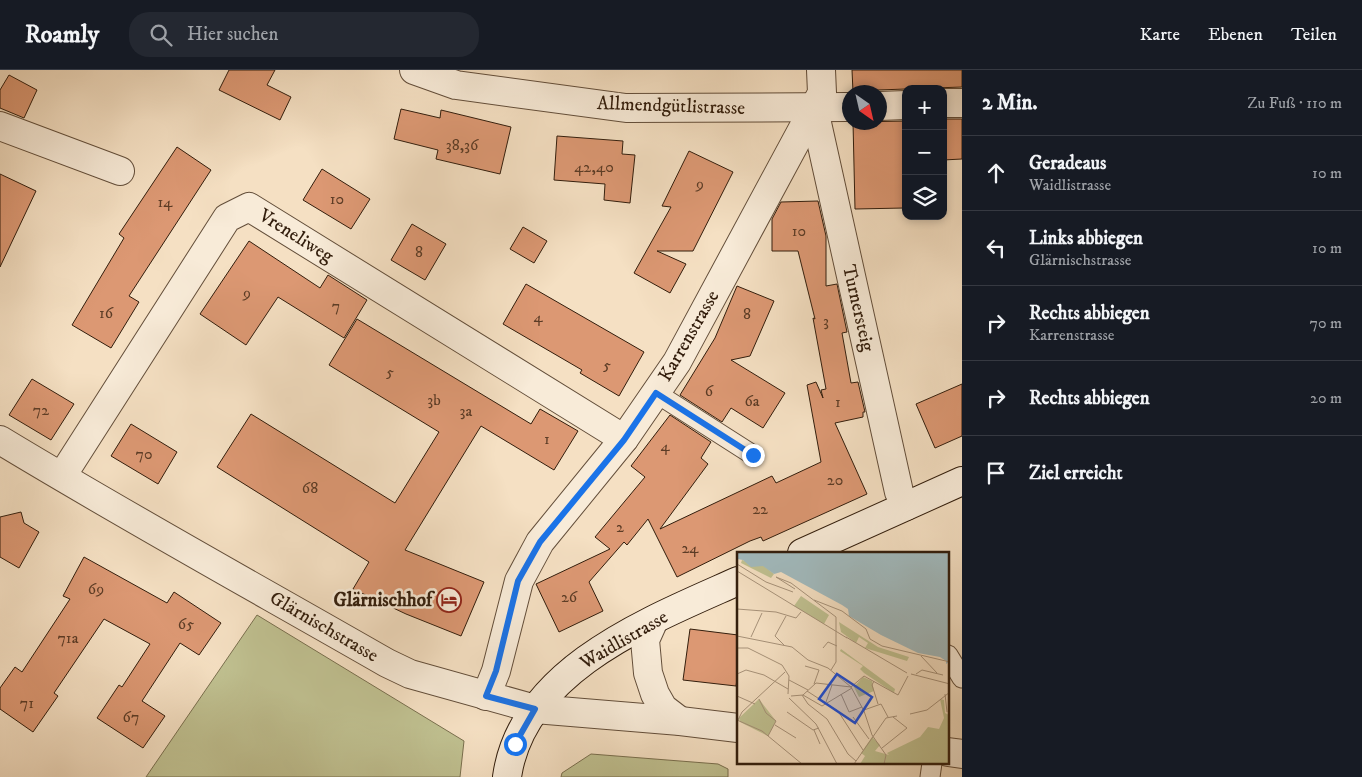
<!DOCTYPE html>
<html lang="de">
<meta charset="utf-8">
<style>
:root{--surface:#171b24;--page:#242831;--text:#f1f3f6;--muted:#9ea1a6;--line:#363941}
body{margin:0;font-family:"IM FELL DW Pica",serif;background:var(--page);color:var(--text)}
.controls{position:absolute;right:15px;top:15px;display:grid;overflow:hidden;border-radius:10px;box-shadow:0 2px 8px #0003}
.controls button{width:45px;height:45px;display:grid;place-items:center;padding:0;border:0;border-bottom:1px solid var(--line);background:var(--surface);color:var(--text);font:25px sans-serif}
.compass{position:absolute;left:842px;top:15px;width:45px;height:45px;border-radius:50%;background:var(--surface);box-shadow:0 2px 8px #0003;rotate:146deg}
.stop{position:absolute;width:15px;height:15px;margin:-11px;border:4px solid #1a73e8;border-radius:50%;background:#fff}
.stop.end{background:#1a73e8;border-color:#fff;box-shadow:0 1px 5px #0008}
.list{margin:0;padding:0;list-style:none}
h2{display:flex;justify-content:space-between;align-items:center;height:65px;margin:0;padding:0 20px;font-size:21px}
h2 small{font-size:16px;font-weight:400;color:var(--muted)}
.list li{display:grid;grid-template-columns:32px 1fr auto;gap:15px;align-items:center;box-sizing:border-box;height:75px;padding:0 20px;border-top:1px solid var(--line)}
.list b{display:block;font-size:19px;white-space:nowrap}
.list p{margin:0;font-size:16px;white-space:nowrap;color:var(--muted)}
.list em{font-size:16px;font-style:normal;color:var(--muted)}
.icon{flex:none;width:28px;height:28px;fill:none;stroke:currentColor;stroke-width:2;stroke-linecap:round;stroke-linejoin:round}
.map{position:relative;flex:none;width:962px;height:707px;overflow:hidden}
header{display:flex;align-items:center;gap:30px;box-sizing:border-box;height:70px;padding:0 25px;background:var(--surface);border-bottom:1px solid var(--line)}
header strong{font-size:24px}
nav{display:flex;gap:28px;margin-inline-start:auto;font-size:18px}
.search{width:350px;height:45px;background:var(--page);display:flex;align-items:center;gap:12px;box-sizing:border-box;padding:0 18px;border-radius:20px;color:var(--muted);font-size:19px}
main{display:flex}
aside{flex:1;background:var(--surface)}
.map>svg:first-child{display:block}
.green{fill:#c0c191;stroke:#796f4e}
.building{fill:#dc9873;stroke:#321d0c}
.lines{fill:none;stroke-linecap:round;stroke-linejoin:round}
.service-casing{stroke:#634e3a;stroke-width:21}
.minor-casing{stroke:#634e3a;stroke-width:30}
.secondary-casing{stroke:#321d0c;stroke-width:30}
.service{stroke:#f8ebd8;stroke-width:19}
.minor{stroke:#f8ebd8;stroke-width:28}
.secondary{stroke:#f8ebd8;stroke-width:28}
.route{stroke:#1a73e8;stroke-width:6}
.labels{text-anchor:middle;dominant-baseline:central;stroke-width:5;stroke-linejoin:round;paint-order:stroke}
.number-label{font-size:16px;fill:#5c3c26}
.street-label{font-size:19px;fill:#321d0c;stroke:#f8ebd8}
.poi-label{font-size:19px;font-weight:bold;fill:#321d0c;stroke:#f8ebd8;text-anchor:end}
.inset-river{fill:none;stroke:#a1babe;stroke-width:2.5}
.inset-road{fill:none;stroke:#a7927a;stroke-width:1}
.view{fill:#1d4ed8;fill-opacity:0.15;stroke:#1d4ed8;stroke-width:2.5}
.inset-edge{fill:none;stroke:#321d0c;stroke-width:2.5}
</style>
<header>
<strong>Roamly</strong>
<div class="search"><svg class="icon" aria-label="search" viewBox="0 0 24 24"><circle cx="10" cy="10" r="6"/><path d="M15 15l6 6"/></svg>Hier suchen</div>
<nav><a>Karte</a><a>Ebenen</a><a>Teilen</a></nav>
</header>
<main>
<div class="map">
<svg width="962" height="707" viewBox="0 0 962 707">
<rect width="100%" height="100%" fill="#f5e0c3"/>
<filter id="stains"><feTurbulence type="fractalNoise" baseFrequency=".004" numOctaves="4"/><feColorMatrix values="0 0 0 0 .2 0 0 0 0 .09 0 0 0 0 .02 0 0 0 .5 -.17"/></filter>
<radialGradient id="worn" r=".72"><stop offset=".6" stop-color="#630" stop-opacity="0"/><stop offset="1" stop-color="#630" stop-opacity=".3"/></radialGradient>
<g class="green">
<polygon points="257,545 464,671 460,707 146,707"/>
<polygon points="591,684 718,694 728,699 728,707 561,707 562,703"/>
</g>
<g class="building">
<polygon points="229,0 275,0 267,15 291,27 280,50 219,20"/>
<polygon points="852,0 962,0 962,17 878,20 871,22 853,22"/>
<polygon points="9,5 37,20 24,48 0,38 0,20"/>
<polygon points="401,39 440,48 441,40 511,57 500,104 436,89 438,80 394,69"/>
<polygon points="943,49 962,49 962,89 943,90"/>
<polygon points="906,51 906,106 903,106 904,138 855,139 853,52"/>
<polygon points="557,66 623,71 622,84 635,85 630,133 604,130 605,114 554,110"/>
<polygon points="177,77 211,100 129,226 139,232 111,278 72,255 124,168 119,164"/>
<polygon points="689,81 733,102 693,181 657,181 686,194 670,223 634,203 671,137 662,136"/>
<polygon points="322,99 370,129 351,159 303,130"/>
<polygon points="0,104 36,121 0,197"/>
<polygon points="818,131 826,166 826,216 837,214 847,262 842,263 851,313 858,312 865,342 863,342 863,347 835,353 867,424 763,471 761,467 750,471 677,507 648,449 627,475 624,472 589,512 603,541 559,562 536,514 610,479 595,467 645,407 631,396 670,345 711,372 701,388 708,394 660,459 772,406 776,413 821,392 807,315 816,312 823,328 821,320 826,319 813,248 815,249 798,181 772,181 772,149 781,132"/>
<polygon points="412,154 446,174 425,210 391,190"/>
<polygon points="523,157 547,171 534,193 510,179"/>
<polygon points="249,171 320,218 328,205 367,230 344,268 278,227 246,275 200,244"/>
<polygon points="526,214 644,282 619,326 580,303 582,300 503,254"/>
<polygon points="737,216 774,231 750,286 731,290 785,323 763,358 731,338 722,352 680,325 715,268"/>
<polygon points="357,249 531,354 540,339 578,361 554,400 481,356 405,480 484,512 461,566 406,544 353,519 369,492 217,397 251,344 395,433 439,362 329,295"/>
<polygon points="32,309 74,334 51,370 9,345"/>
<polygon points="962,314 962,366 935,378 916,334"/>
<polygon points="131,354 177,382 158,414 111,386"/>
<polygon points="21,442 24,453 39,462 19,498 0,487 0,447"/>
<polygon points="84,487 167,533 174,522 221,553 199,585 180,573 142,631 165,646 143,678 97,648 119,615 122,617 150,574 104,549 54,623 58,626 33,662 0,639 0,618 15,597 22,602 70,529 63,526"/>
<polygon points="690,559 738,565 738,603 736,616 683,610"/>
</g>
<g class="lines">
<defs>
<g id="service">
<polyline points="656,323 753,385"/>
<polyline points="948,585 962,608"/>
<polyline points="930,707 932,693"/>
</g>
<g id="minor">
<polyline points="414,0 456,15 626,38 849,37"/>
<polyline points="943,33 962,33"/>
<polyline points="879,36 906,35"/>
<polyline points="813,38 817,53 899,422 906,436"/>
<polyline points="0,56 120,101"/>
<path d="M 0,370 C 127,447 258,519 387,593 L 410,604 L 535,639 L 680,651 L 738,658"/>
<polyline points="62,406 227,148 249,137 624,369"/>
<polyline points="654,550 645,570 648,603 655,624 663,638 680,651"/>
<polyline points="486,626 496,601 519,511 540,472 624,369 677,292 822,23 821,0"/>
<polyline points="948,682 962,684"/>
</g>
<g id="secondary">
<polyline points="802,483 962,411"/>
<path d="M 507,707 C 522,599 651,550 738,511"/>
</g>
</defs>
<use href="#service" class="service-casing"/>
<use href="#minor" class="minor-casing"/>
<use href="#secondary" class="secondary-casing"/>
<use href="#service" class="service"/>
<use href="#minor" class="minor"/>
<use href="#secondary" class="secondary"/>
</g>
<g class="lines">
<polyline class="route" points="515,674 535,639 486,626 496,601 518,511 540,472 624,370 656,323 753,385"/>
</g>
<defs>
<symbol id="hotel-ring" viewBox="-11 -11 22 22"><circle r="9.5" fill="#f8ebd8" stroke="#8f2418" stroke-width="1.5"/><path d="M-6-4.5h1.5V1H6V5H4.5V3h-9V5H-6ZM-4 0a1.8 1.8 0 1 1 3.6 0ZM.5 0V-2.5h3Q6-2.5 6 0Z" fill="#8f2418"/></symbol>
</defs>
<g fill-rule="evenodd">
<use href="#hotel-ring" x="435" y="516" width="28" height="28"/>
</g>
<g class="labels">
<g class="number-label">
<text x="462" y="75">38,36</text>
<text x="594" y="97">42,40</text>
<text x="700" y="114">9</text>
<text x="337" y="129">10</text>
<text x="165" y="132">14</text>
<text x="799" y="161">10</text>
<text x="419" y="182">8</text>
<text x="247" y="223">9</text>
<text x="336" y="236">7</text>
<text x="106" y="243">16</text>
<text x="747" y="244">8</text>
<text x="538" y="247">4</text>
<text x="826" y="251">3</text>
<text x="607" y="295">5</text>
<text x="390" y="302">5</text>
<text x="709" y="321">6</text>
<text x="434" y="330">3b</text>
<text x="752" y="331">6a</text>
<text x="838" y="332">1</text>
<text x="41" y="340">72</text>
<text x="466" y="341">3a</text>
<text x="547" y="369">1</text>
<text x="665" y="376">4</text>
<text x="144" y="384">70</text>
<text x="835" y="410">20</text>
<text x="310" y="418">68</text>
<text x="760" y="439">22</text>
<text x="620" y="457">2</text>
<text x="690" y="478">24</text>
<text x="96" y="519">69</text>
<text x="569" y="527">26</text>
<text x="186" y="554">65</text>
<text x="68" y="568">71a</text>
<text x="27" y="633">71</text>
<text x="131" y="647">67</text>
</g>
<g class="street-label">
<text transform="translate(671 36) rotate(2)">Allmendgütlistrasse</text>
<text transform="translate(296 166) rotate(32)">Vreneliweg</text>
<text transform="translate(858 238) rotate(77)">Turnersteig</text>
<text transform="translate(689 266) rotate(-60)">Karrenstrasse</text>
<text transform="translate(324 557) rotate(30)">Glärnischstrasse</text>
<text transform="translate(624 570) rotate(-30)">Waidlistrasse</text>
</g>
<g class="poi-label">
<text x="432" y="530">Glärnischhof</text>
</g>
</g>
<g transform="translate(737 482)">
<rect width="212" height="212" fill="#f5e0c3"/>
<path d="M 5,8 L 26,13 L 37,22 L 34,26 L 4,11 ZM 64,44 L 92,63 L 87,72 L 57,54 ZM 102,70 L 141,95 L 172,105 L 170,109 L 128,96 L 131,91 L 122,85 L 119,91 L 104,80 ZM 104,97 L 158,137 L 157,141 L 127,121 L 123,117 L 126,114 L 103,99 ZM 126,125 L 135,129 L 137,139 L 122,145 L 117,135 ZM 22,147 L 39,169 L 31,184 L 3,170 L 2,166 ZM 203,147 L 207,148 L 208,161 L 212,163 L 212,212 L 117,212 L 123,212 L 128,204 L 124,201 L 135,185 L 143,193 L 138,199 L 152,203 L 150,201 L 183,185 L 191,175 L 202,177 L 207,166 Z" fill="#c0c191"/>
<path d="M 0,0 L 212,0 L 212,110 L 209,112 L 209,109 L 203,105 L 181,101 L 144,83 L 112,64 L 111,57 L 105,53 L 44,20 L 37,22 L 26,14 L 14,15 L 6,8 L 0,7 Z" fill="#a1babe"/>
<path class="inset-river" d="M 38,21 L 44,0"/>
<path class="inset-road" d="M 0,12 L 29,30M 0,19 L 110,86M 39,25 L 54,31 L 99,65 L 99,110 L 94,118M 39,25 L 58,37M 29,30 L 56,40M 77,48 L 105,59 L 129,77 L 133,87 L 145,94 L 213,110M 0,57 L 39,60 L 59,66 L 64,60M 0,84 L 55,95 L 71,108 L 91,116 L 114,135 L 127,159 L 135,183 L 149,203 L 147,212M 14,85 L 25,61M 109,85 L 170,121M 47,93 L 38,84 L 49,64M 0,96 L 11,96 L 45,113 L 52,124 L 51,142M 86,96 L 91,90 L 100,94M 184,104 L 200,121M 68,114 L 82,118 L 77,132M 0,122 L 9,118 L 27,123 L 51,137M 174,122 L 213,132M 179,122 L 185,118 L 206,123M 52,128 L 71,138M 137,129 L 135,133 L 141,152M 70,139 L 101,159 L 126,198M 104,142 L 112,160 L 125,155M 208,142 L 210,160M 65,143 L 71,152 L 90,167 L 111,202 L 119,209M 66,143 L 85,154 L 115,136M 0,144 L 18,152M 54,144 L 66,143 L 79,131 L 114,135 L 127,124 L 161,143 L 171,124M 52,146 L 79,172 L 100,212M 22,147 L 29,161 L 39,169 L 31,184M 89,150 L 95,133M 127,158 L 144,152 L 151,165M 50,160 L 76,178 L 82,176M 173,162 L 190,158 L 213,140M 116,165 L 132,187M 0,168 L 25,179 L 65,212M 1,168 L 5,160 L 48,120M 38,173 L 59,186M 77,178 L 83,192M 145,196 L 170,176 L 156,165M 117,212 L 149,166 L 160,164"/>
<path class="view" d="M 100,122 L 135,145 L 118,171 L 82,147 Z"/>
<rect width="212" height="212" class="inset-edge"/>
</g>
<rect width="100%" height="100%" filter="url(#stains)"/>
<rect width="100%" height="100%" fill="url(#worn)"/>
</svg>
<div class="controls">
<button>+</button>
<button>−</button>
<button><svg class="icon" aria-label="layers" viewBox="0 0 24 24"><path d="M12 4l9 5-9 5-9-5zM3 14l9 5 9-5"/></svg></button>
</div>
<svg class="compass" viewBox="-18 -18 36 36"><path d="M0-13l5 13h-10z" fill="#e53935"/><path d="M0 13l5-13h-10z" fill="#9ea1a6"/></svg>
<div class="stop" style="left:515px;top:674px"></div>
<div class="stop end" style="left:753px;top:385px"></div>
</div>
<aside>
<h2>2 Min.<small>Zu Fuß · 110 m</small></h2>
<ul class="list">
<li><svg class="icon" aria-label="ahead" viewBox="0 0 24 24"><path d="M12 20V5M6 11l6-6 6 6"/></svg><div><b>Geradeaus</b><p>Waidlistrasse</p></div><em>10 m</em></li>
<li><svg class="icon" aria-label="left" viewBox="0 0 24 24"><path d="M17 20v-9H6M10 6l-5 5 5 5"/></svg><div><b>Links abbiegen</b><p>Glärnischstrasse</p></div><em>10 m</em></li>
<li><svg class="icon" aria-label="right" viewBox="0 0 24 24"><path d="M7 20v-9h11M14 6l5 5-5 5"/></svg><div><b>Rechts abbiegen</b><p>Karrenstrasse</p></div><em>70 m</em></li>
<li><svg class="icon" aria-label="right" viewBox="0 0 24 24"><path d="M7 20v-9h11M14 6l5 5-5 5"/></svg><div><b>Rechts abbiegen</b></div><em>20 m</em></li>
<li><svg class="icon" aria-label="arrive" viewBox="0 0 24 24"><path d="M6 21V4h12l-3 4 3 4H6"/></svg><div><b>Ziel erreicht</b></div></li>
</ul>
</aside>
</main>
